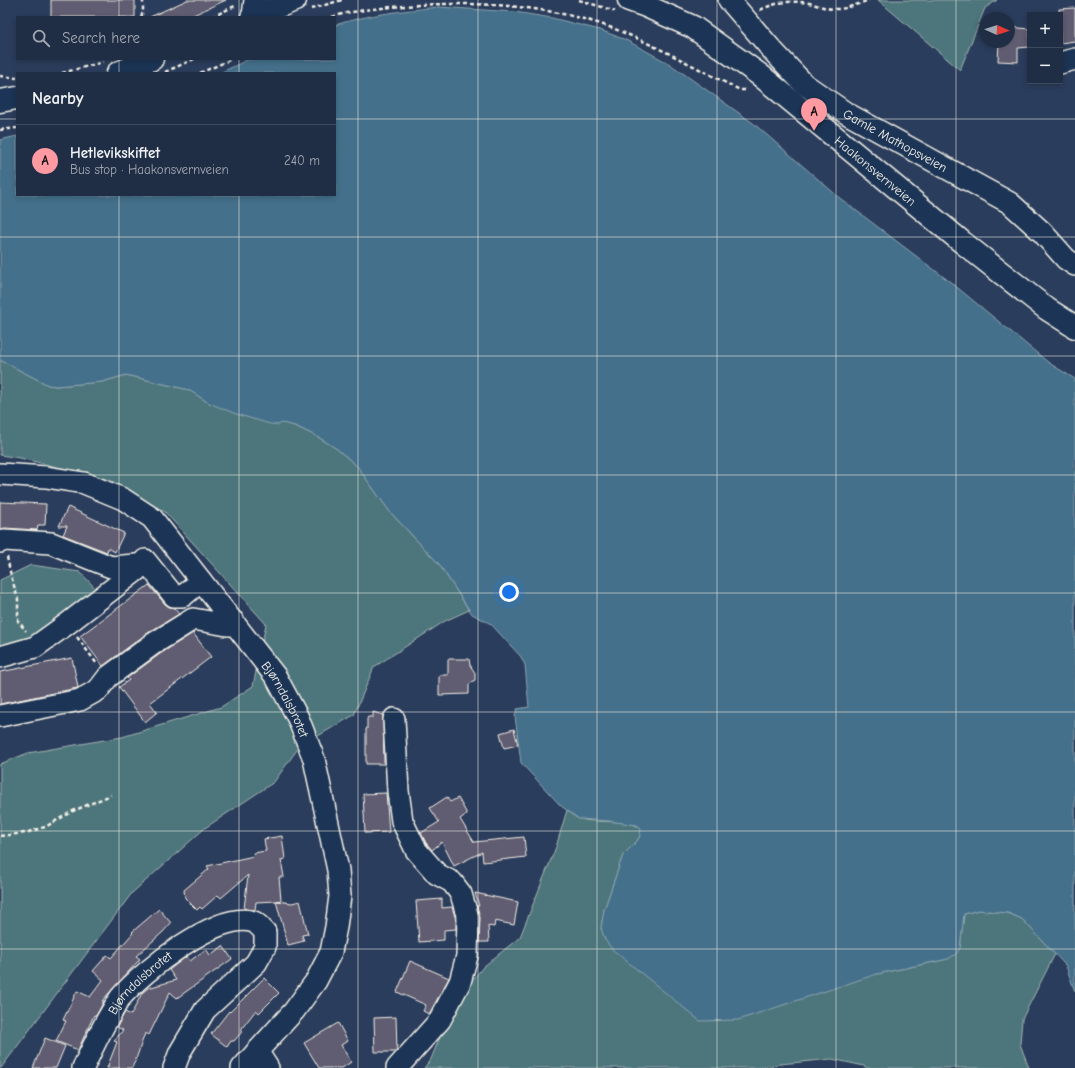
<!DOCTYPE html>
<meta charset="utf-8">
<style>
:root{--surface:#202e45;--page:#28364c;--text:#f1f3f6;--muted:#a2a8b3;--line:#3d4a5e;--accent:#ff9aa2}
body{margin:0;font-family:"Comic Neue",sans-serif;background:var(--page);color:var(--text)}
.controls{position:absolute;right:12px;top:12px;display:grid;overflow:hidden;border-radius:0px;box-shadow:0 2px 6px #0003}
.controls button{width:36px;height:36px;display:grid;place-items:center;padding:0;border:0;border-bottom:1px solid var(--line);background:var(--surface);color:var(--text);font:20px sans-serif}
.compass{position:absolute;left:979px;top:12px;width:36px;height:36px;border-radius:50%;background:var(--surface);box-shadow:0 2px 6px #0003;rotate:93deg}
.you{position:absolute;left:509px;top:592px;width:14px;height:14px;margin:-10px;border:3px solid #fff;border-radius:50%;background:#1a73e8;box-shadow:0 0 0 6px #1a73e833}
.badge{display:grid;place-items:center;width:26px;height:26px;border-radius:50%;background:var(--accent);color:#111;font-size:13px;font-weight:700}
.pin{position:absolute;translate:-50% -33px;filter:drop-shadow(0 1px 2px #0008)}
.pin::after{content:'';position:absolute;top:21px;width:14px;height:12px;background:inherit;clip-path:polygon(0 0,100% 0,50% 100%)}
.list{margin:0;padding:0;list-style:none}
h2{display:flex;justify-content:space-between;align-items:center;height:52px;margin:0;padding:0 16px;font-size:17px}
h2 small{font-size:13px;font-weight:400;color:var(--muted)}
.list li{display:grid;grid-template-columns:26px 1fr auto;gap:12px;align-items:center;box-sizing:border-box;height:72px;padding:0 16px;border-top:1px solid var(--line)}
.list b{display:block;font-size:15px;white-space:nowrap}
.list p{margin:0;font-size:13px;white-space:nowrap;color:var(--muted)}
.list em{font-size:13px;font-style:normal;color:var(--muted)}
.icon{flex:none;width:22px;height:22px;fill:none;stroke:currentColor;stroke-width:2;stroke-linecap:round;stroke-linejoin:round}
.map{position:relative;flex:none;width:1075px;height:1068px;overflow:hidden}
.search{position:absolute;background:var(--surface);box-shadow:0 2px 6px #0003;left:16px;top:16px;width:320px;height:44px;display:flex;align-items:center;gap:10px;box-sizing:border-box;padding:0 14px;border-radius:0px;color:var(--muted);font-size:15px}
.panel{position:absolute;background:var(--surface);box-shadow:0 2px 6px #0003;left:16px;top:72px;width:320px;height:124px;border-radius:0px}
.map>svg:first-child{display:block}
.green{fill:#4e767b;stroke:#a1b4b2}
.water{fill:#45708b;stroke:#8ba4b0}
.building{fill:#615c71;stroke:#f4f1e8}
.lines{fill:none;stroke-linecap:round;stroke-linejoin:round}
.minor-casing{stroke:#f4f1e8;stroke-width:24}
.major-casing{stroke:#f4f1e8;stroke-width:25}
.path{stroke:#f4f1e8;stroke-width:2.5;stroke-dasharray:4 3;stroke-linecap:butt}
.minor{stroke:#1d3557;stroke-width:21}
.major{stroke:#1d3557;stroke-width:22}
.grid{fill:none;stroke:#f4f1e8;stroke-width:1;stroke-opacity:0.55}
.labels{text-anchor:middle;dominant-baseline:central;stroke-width:3;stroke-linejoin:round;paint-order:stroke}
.street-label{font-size:13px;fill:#f4f1e8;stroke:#1d3557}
</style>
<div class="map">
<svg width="1075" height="1068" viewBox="0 0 1075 1068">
<rect width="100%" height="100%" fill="#2b3d5c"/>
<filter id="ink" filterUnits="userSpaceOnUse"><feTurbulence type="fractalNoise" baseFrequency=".025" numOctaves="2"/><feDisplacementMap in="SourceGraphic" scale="8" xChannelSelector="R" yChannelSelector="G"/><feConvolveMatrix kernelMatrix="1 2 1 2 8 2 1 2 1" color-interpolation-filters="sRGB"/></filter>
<g filter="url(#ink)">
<g class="green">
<polygon points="878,0 997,0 985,8 960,70"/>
<polygon points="0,360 48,385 56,386 102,382 126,375 189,390 209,403 295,426 318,437 337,449 357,466 390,512 439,564 469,610 445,621 374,667 354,715 299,747 274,782 205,828 132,893 1,1068 0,1068 0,764 28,753 122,737 221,707 253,686 266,624 165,512 110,480 20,458 0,455"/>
<polygon points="31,565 80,572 98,591 33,640 0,649 0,580"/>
<path d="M 567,810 C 571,813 575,818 580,819 C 597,824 626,818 641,828 L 640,836 L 637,841 L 623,855 L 604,910 L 601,929 L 877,974 L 948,959 L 960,948 L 964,914 L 978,910 L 1008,913 L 1022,919 L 1055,954 L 1022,1019 L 1020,1044 L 1029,1068 L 867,1068 L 864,1066 L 832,1059 L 780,1064 L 759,1068 L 424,1068 L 431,1059 L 454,1003 L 483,967 L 520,937 L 556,847 Z"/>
</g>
<path class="water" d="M 438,7 L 515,12 L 552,18 L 600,30 L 626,40 L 670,64 L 753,123 L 841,199 L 953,284 L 1049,363 L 1075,379 L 1075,992 L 1066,966 L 1022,919 L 1008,913 L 978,910 L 964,914 L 960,948 L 956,954 L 948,959 L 877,974 L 738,1020 L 700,1021 L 613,950 L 605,940 L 601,928 L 604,910 L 623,855 L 637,841 L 640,836 L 641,828 L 637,825 L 609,821 L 579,819 L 561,806 L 521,763 L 515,716 L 517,709 L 529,707 L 525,665 L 521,657 L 491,624 L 472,614 L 439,564 L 390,512 L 357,466 L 337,449 L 318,437 L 295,426 L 282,423 L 278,425 L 270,424 L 236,414 L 209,403 L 189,390 L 126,375 L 102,382 L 56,386 L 48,385 L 0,360 L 0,140 L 17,136 L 17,195 L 335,195 L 335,73 L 220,73 L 249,59 L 335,59 L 335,25 C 370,14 402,11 438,7 Z"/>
<g class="building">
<rect x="51" y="0" width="84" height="17"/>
<polygon points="187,0 226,0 189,17 150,17"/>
<polygon points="1075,8 1075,41 1060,43 1059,9"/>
<polygon points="1009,27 1030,29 1030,47 1018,48 1018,62 998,61 999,42 1009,42"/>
<polygon points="0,502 46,504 45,525 38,525 37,530 5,528 0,529"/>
<polygon points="68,507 124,533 115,552 108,548 107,552 63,535 67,526 59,526"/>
<polygon points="149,585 165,604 169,607 174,608 179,614 146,634 103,666 80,636"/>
<polygon points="193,633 211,657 150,703 157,712 145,722 119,687 129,680 127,678 160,654"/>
<polygon points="72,658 78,687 77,688 0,704 0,672"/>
<polygon points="448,659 469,659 470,665 475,673 475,680 469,684 469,694 439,695 439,675 448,675"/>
<polygon points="373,712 383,715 384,764 366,764 366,729 367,729 367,719 368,717 373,717"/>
<polygon points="514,729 518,745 504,748 500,733"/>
<polygon points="386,793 389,832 365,833 363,794"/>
<polygon points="447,797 450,802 458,798 467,814 460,819 474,842 524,837 526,857 483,862 482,852 454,866 442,842 432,850 426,843 421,833 439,822 430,808"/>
<polygon points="282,836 285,859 281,860 284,877 279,877 281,900 276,901 292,903 300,901 308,934 302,935 304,941 288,945 276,901 256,902 255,910 244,909 248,875 221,898 218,895 202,909 200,907 197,910 185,898 184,890 209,869 207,866 254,856 253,853 266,851 264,839"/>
<polygon points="475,893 518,902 514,925 495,921 494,927 488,926 489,942 479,942 480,918 477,906 479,906"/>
<polygon points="442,899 442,908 452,907 456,920 456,929 444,930 444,940 419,942 416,901"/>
<polygon points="159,909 171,923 163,932 136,956 140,959 102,1001 104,1001 96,1016 94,1015 78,1050 56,1041 66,1021 63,1020 77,991 90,997 103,980 93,971 107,955 111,958 133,933 132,932"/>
<polygon points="223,946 232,959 177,998 170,992 149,1035 145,1033 135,1062 134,1063 132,1068 107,1068 117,1042 114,1041 123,1030 117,1027 125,1012 131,1015 142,993 148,988 176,980 169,970 187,956 190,961 206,949 210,955"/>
<polygon points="410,961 449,978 429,1014 423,1011 426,1005 397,992"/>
<polygon points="264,978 279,993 259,1013 256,1010 242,1028 241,1033 234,1041 231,1041 227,1047 211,1034 229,1011 230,1012"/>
<polygon points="396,1017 397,1050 396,1052 375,1052 374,1018"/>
<polygon points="338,1023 348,1041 341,1045 351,1062 342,1068 319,1068 304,1043"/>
<polygon points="45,1038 65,1046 56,1068 33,1068"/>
</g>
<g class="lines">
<defs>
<g id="minor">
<path id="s1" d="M 729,0 L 773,51 L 804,84 L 846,113 L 1010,203 L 1042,232 L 1066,259 L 1075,265"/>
<polyline points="253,16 255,0"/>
<polyline points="1060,63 1075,59"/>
<path id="s2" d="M 0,474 L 46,477 L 84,483 L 123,499 L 152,518 L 276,677 L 298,718 L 314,759 L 338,870 L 340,896 L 336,927 L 331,952 L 316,981 L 294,1011 L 242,1068"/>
<polyline points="0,542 4,540 51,543 111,567 135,565 137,570 67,624 35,647 0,657"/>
<polyline points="145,560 174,596 183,596 201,581"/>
<polyline points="0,716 80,700 98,690 108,677 153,644 193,619 227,625 234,622"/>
<polyline points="394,719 398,791 402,821 416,850 437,874 452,882 461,894 468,918 467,956 460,982 440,1020 397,1068"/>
<polyline points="257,1051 268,1068"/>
<path id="s3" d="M 83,1068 C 92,1049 100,1031 111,1013 C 114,1008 117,1002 120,998 C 142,972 219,909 254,922 C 258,924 262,929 265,932 L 265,947 L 256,963 L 205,1010 L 180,1052 L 174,1068"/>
</g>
<g id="major">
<path id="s4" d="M 629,0 L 646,6 L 693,27 L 760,75 L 962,242 L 1047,309 L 1075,327"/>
<polyline points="252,17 295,0"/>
<polyline points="118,73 152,59"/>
<polyline points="0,101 17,98"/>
</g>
</defs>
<use href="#minor" class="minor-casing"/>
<use href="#major" class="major-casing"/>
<g class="path">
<polyline points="579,0 615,11"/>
<polyline points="311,9 342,0"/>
<path d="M 760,10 C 777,2 790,0 809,3 C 817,5 824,8 833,9 C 845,10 858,4 869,0"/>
<polyline points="141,17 143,12 143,0"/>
<polyline points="212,17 237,5"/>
<path d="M 332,17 C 343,13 354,12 365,10 C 443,0 537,0 612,28 C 656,45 698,69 740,90 L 748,90"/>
<polyline points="165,72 194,59"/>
<polyline points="62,73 103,62"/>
<polyline points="200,73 232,59"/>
<polyline points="0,76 17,78"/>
<polyline points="0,130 17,128"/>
<polyline points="7,557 11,576 18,599 18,621 26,631"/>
<polyline points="77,637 97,664"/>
<polyline points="0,836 25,833 45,827 73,811 111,795"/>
</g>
<use href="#minor" class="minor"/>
<use href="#major" class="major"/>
</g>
</g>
<path class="grid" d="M 119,0 L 119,17M 239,0 L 239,17M 358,0 L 358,1068M 478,0 L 478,1068M 597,0 L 597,1068M 717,0 L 717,1068M 836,0 L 836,1068M 956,0 L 956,1068M 119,59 L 119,73M 239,59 L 239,73M 0,119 L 17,119M 335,119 L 1075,119M 119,195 L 119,1068M 239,195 L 239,1068M 0,237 L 1075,237M 0,356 L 1075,356M 0,475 L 1075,475M 0,593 L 1075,593M 0,712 L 1075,712M 0,831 L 1075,831M 0,949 L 1075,949"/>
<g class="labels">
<g class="street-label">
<text stroke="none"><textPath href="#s1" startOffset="220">Gamle Mathopsveien</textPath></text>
<text stroke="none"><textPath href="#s4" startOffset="302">Haakonsvernveien</textPath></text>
<text stroke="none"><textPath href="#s2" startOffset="387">Bjørndalsbrotet</textPath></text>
<text stroke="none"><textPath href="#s3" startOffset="104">Bjørndalsbrotet</textPath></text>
</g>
</g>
</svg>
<div class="controls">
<button>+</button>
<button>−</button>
</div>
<svg class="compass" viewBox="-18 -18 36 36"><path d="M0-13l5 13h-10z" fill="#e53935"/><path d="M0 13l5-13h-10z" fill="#a2a8b3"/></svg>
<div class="you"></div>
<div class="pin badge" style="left:814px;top:131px">A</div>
<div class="search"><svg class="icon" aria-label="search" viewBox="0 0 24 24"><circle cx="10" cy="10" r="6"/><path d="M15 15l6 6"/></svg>Search here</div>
<section class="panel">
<h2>Nearby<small></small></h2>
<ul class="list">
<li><span class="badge">A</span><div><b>Hetlevikskiftet</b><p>Bus stop · Haakonsvernveien</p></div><em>240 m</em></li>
</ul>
</section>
</div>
